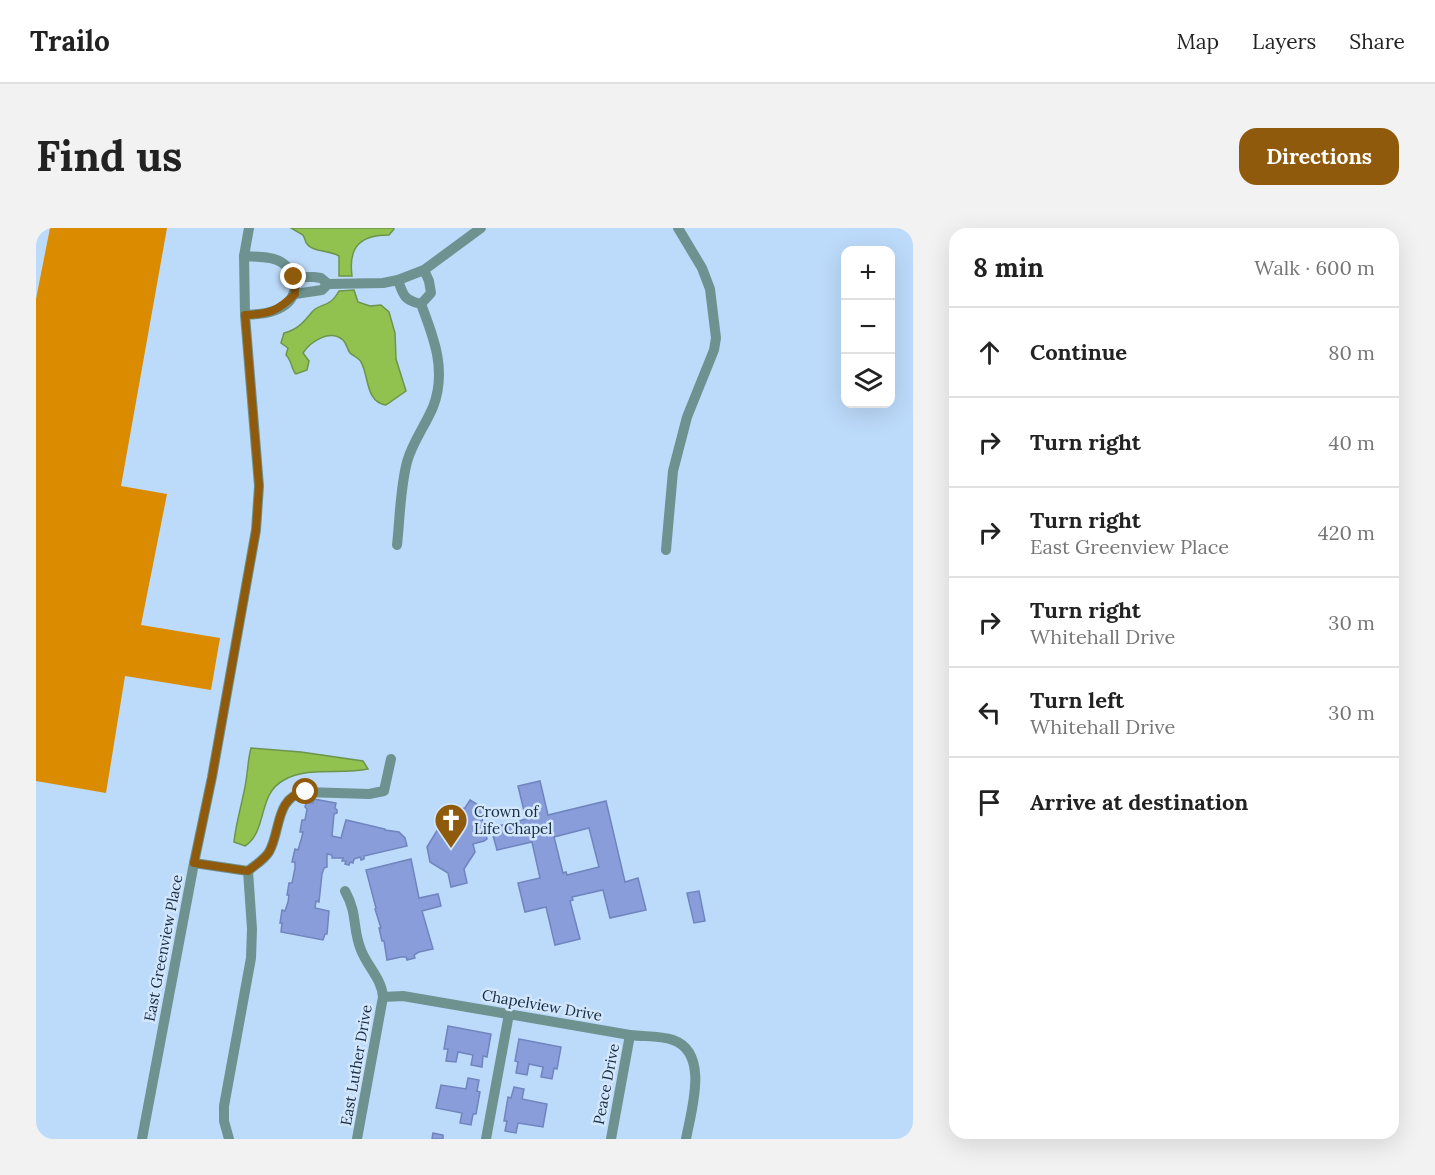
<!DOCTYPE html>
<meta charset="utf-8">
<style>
:root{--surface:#fff;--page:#f2f2f2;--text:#222;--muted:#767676;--line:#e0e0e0;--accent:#8f5a0c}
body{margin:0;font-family:Lora,serif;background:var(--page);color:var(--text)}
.controls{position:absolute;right:18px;top:18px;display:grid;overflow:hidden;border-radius:12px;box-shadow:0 6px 24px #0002}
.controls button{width:54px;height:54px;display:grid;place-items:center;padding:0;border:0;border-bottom:2px solid var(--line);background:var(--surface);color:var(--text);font:30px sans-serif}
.stop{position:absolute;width:18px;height:18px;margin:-14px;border:4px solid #8f5a0c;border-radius:50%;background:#fff}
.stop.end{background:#8f5a0c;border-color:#fff;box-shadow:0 2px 6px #0008}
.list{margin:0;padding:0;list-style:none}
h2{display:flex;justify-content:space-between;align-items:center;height:78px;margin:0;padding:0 24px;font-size:26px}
h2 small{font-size:20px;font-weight:400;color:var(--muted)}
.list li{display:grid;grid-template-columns:39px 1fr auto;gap:18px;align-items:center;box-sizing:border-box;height:90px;padding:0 24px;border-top:2px solid var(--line)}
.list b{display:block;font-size:22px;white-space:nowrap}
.list p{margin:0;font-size:20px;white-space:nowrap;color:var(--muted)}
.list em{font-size:20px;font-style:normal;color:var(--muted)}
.icon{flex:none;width:33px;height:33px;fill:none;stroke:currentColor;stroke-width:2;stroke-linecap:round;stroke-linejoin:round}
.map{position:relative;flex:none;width:877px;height:911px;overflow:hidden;border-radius:18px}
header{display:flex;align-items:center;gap:36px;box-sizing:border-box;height:84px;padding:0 30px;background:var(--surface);border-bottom:2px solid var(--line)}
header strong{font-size:28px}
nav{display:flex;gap:33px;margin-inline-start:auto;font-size:21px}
.intro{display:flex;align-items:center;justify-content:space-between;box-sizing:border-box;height:144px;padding:0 36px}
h1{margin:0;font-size:42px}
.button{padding:15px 27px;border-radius:18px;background:var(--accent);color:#fff;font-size:21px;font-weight:700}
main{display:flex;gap:36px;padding:0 36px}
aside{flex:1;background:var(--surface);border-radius:18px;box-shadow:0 6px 24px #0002}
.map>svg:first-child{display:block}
.forest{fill:#db8b00}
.water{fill:#91c250;stroke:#6c954b;stroke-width:1.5}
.building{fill:#889dd9;stroke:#7084be;stroke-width:1.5;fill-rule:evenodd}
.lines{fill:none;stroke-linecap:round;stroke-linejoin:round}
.minor{stroke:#6e928f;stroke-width:10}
.route{stroke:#8f5a0c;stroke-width:8}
.labels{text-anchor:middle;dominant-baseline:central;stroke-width:5;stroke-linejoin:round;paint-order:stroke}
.poi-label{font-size:15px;fill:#162b3f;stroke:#d2e6fc;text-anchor:start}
.street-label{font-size:15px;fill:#162b3f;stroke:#d2e6fc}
</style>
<header>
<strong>Trailo</strong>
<nav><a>Map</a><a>Layers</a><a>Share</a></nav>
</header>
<div class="intro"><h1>Find us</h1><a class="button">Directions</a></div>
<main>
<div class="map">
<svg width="877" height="911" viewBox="0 0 877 911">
<rect width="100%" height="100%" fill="#bcdafa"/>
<polygon class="forest" points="14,0 131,0 85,258 131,266 105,397 184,410 175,462 89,448 70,565 0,553 0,71"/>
<g class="water">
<path d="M 255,0 L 357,0 L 358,1 L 353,7 C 325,7 312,18 316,48 L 303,48 L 303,28 C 293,22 276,24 271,16 C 269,14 269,10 267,7 Z"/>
<path d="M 318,62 L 322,74 L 334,78 L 345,77 L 353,84 L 359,105 L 360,131 L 370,163 L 350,177 C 329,174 333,147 325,134 C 323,130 317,128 314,125 C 311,121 311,116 307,112 C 294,101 275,113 267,125 L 273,133 L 271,142 L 260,146 C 256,143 256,133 250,127 L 252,120 L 245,115 L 248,105 C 261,102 268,94 276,84 C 285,74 293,81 303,63 Z"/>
<path d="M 215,520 L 265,524 L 327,533 L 332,541 C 305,547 272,538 248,552 C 221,566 232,603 209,618 L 198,614 C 200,593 207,573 210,553 C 212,541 212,531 215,520 Z"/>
</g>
<g class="building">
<path d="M 504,553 L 512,587 L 570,573 L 589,654 L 602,650 L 610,682 L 574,690 L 567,662 L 536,669 L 537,672 L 534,673 L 544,711 L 519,717 L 510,679 L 489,684 L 482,655 L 504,650 L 496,614 L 461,622 L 455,600 L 490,591 L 482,558 ZM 553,600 L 563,639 L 531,647 L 530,644 L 527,645 L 518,609 Z"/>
<polygon points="278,571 300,575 299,580 301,582 301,585 298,586 296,608 305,610 310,592 349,601 349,602 363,604 369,610 371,618 328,628 328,631 325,632 324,629 318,631 317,635 314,634 313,637 309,636 310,633 306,633 307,630 296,630 296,627 291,626 291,639 288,640 286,646 283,674 280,673 279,680 293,683 291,706 289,706 287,712 245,704 246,695 244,695 246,682 249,683 252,674 253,667 251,667 253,655 256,655 259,640 259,634 256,634 259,621 262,622 265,612 267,604 264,604 266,592 269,592 271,581 269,579 270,575 277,575"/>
<polygon points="434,572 450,582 446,590 451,611 448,613 437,616 439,624 428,641 431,655 415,659 412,645 394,634 391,619 402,601 415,598 412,584 429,580"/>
<polygon points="375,631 383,670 402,666 405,678 386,683 397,721 383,724 378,727 379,730 371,732 370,729 365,729 351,732 348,713 346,713 343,700 345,700 339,681 340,680 330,642"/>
<polygon points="663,663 669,693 658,695 651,665"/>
<polygon points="412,798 455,806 451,829 447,828 446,839 435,837 437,827 422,824 420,834 410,833 412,821 408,821"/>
<polygon points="483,811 525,819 521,841 518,840 516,851 505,849 507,839 493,836 491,847 480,845 482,834 479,833"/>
<polygon points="432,850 443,852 441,863 444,864 440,886 437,886 435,897 424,895 426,885 400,880 405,857 430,861"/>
<polygon points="478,859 488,861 486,871 511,876 507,899 482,895 480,905 469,903 471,893 468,893 472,869 475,870"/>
<polygon points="397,905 407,907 407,911 396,911"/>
</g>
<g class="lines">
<g class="minor">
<path d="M 208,28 C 219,29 236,28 245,34 C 263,45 264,68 246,79 C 235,86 221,86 209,87"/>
<polyline points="258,49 278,49 285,50 292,56 347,55 362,52 388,42 445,0"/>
<polyline points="259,66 286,62 292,56"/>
<polyline points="385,76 395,65 393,53 388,42"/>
<path d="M 361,317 C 364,290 364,261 371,234 C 376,215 389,198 397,179 C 411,143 398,110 385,76 C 368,72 367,67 362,52"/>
<polyline points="630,322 637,243 651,189 678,122 680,110 674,61 666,40 642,0"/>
<polyline points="158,635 212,643 216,701 215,730 188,878 188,893 193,911"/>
<path d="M 212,643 C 219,637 228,632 233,624 C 245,603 239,569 269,564 L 333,566 L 348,563 L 355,531"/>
<path d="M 309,663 C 322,686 316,700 325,722 C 331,738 346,751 347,769 L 321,911"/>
<path d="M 347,769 L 367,768 L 594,807 C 608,809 623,807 637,812 C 674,825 655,883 650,911"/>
<polyline points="106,911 158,635 176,549 220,302 223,258 209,87 208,28 213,0"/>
<polyline points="450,911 473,786"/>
<polyline points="575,911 594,807"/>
</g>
</g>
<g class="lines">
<path class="route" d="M 258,49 L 259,66 C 242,83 233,86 209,87 L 223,258 L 220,302 L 176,549 L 158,635 L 212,643 C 219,637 228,632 233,624 C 245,603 239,568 270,564"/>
</g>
<defs>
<symbol id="church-pin" viewBox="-11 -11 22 30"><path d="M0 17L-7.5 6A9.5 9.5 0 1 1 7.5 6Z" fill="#8f5a0c" stroke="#d2e6fc"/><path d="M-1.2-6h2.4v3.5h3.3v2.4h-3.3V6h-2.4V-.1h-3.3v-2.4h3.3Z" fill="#fff"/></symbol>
</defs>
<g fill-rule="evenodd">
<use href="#church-pin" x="396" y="573" width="38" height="52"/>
</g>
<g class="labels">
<g class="poi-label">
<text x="438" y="583">Crown of<tspan x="438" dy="17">Life Chapel</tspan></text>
</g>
<g class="street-label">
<text transform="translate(127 720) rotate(-79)">East Greenview Place</text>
<text transform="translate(506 777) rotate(10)">Chapelview Drive</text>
<text transform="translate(320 837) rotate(-80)">East Luther Drive</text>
<text transform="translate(570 856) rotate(-79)">Peace Drive</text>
</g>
</g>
</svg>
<div class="controls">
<button>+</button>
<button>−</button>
<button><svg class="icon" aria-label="layers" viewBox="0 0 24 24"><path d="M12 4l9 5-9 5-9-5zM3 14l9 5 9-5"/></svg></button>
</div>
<div class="stop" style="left:270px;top:564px"></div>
<div class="stop end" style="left:258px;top:49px"></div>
</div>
<aside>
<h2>8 min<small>Walk · 600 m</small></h2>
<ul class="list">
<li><svg class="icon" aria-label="ahead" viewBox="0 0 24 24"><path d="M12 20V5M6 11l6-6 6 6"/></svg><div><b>Continue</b></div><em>80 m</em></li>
<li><svg class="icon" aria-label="right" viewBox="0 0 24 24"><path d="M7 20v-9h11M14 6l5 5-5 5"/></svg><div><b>Turn right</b></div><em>40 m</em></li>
<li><svg class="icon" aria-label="right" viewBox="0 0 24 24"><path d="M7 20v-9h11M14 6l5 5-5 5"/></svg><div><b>Turn right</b><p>East Greenview Place</p></div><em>420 m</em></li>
<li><svg class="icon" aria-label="right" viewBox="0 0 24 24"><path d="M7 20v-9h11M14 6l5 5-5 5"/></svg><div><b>Turn right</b><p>Whitehall Drive</p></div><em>30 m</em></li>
<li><svg class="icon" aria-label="left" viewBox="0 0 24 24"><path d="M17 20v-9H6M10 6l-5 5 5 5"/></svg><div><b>Turn left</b><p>Whitehall Drive</p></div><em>30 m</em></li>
<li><svg class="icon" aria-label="arrive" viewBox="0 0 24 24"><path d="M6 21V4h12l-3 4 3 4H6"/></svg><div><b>Arrive at destination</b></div></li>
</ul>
</aside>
</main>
